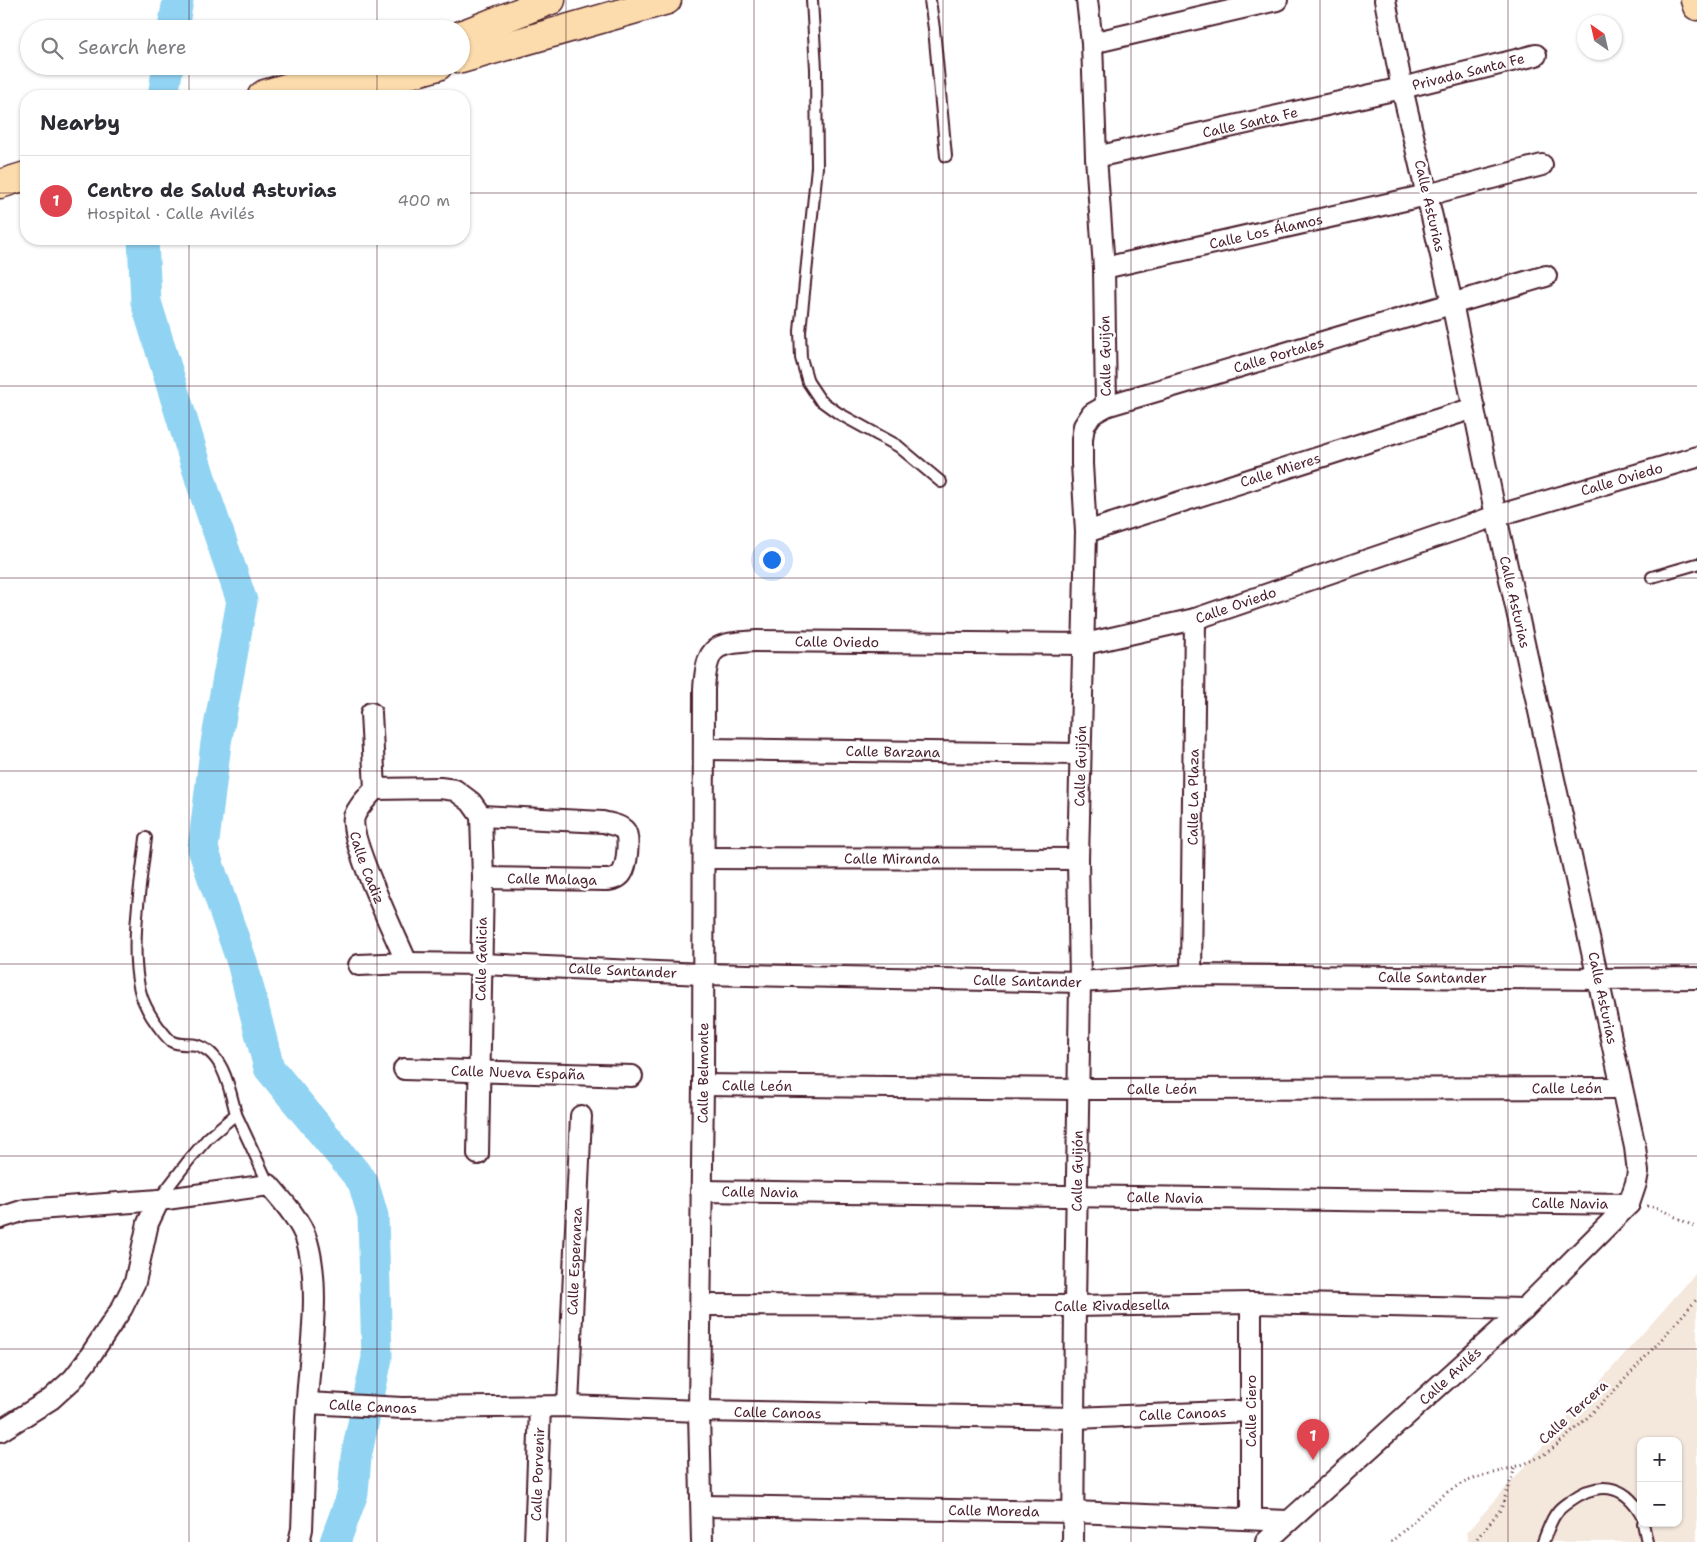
<!DOCTYPE html>
<meta charset="utf-8">
<style>
:root{--surface:#fff;--page:#f7f7f7;--text:#2b2b33;--muted:#7c7c81;--line:#e1e1e2;--accent:#1f6fb2}
body{margin:0;font-family:"Shantell Sans",sans-serif;background:var(--page);color:var(--text)}
.controls{position:absolute;right:15px;bottom:15px;display:grid;overflow:hidden;border-radius:10px;box-shadow:0 1px 4px #0004}
.controls button{width:45px;height:45px;display:grid;place-items:center;padding:0;border:0;border-bottom:1px solid var(--line);background:var(--surface);color:var(--text);font:25px sans-serif}
.compass{position:absolute;left:1577px;top:15px;width:45px;height:45px;border-radius:50%;background:var(--surface);box-shadow:0 1px 4px #0004;rotate:326deg}
.you{position:absolute;left:771px;top:559px;width:18px;height:18px;margin:-12px;border:4px solid #fff;border-radius:50%;background:#1a73e8;box-shadow:0 0 0 8px #1a73e833}
.badge{display:grid;place-items:center;width:32px;height:32px;border-radius:50%;background:var(--accent);color:#fff;font-size:16px;font-weight:700}
.pin{position:absolute;translate:-50% -41px;filter:drop-shadow(0 1px 2px #0008)}
.pin::after{content:'';position:absolute;top:26px;width:18px;height:15px;background:inherit;clip-path:polygon(0 0,100% 0,50% 100%)}
.list{margin:0;padding:0;list-style:none}
h2{display:flex;justify-content:space-between;align-items:center;height:65px;margin:0;padding:0 20px;font-size:21px}
h2 small{font-size:16px;font-weight:400;color:var(--muted)}
.list li{display:grid;grid-template-columns:32px 1fr auto;gap:15px;align-items:center;box-sizing:border-box;height:90px;padding:0 20px;border-top:1px solid var(--line)}
.list b{display:block;font-size:19px;white-space:nowrap}
.list p{margin:0;font-size:16px;white-space:nowrap;color:var(--muted)}
.list em{font-size:16px;font-style:normal;color:var(--muted)}
.icon{flex:none;width:28px;height:28px;fill:none;stroke:currentColor;stroke-width:2;stroke-linecap:round;stroke-linejoin:round}
.map{position:relative;flex:none;width:1697px;height:1542px;overflow:hidden}
.search{position:absolute;background:var(--surface);box-shadow:0 1px 4px #0004;left:20px;top:20px;width:450px;height:55px;display:flex;align-items:center;gap:12px;box-sizing:border-box;padding:0 18px;border-radius:28px;color:var(--muted);font-size:19px}
.panel{position:absolute;background:var(--surface);box-shadow:0 1px 4px #0004;left:20px;top:90px;width:450px;height:155px;border-radius:20px}
.map>svg:first-child{display:block}
.built{fill:#f4e8dd;fill-rule:evenodd}
.lines{fill:none;stroke-linecap:round;stroke-linejoin:round}
.river{stroke:#91d3f2;stroke-width:31}
.lane-casing{stroke:#4a1f2b;stroke-width:14}
.street-casing{stroke:#4a1f2b;stroke-width:24}
.primary-casing{stroke:#4a1f2b;stroke-width:31}
.path{stroke:#4a1f2b;stroke-width:3;stroke-dasharray:1 4;stroke-linecap:butt}
.lane{stroke:#fff;stroke-width:10}
.street{stroke:#fff;stroke-width:20}
.primary{stroke:#fcdcac;stroke-width:28}
.grid{fill:none;stroke:#4a1f2b;stroke-width:1;stroke-opacity:0.55}
.labels{text-anchor:middle;dominant-baseline:central;stroke-width:5;stroke-linejoin:round;paint-order:stroke}
.street-label{font-size:14px;fill:#4a1f2b;stroke:#fff}
</style>
<div class="map">
<svg width="1697" height="1542" viewBox="0 0 1697 1542">
<rect width="100%" height="100%" fill="#fff"/>
<filter id="ink" filterUnits="userSpaceOnUse"><feTurbulence type="fractalNoise" baseFrequency=".02" numOctaves="2"/><feDisplacementMap in="SourceGraphic" scale="10" xChannelSelector="R" yChannelSelector="G"/><feConvolveMatrix kernelMatrix="1 2 1 2 8 2 1 2 1" color-interpolation-filters="sRGB"/></filter>
<g filter="url(#ink)">
<path class="built" d="M 1697,1272 L 1697,1542 L 1468,1542 L 1466,1533 ZM 1641,1441 L 1678,1441 L 1678,1523 L 1641,1523 Z"/>
<g class="lines">
<g class="river">
<polyline points="173,29 178,0"/>
<polyline points="163,96 168,66"/>
<polyline points="143,239 146,302 206,497 242,601 216,743 203,849 242,962 269,1068 363,1182 373,1216 377,1358 356,1457 353,1493 335,1542"/>
</g>
<defs>
<g id="lane">
<polyline points="812,0 816,69 817,167 800,331 801,358 808,382 820,400 838,413 898,446 941,482"/>
<polyline points="930,0 934,29 946,156"/>
<polyline points="1652,577 1697,564"/>
<path d="M 146,838 C 141,883 127,958 143,1000 C 147,1010 152,1018 158,1026 C 162,1031 166,1037 171,1041 C 178,1046 188,1043 196,1045 C 224,1052 230,1091 236,1114 L 208,1138 L 189,1160 L 159,1199"/>
<polyline points="236,1114 269,1185"/>
<polyline points="1643,1523 1647,1542"/>
<path d="M 1543,1542 C 1547,1533 1551,1518 1558,1511 C 1561,1507 1566,1504 1570,1501 C 1597,1481 1624,1483 1641,1514"/>
</g>
<g id="street">
<polyline points="1092,43 1277,0"/>
<path id="s1" d="M 1096,157 L 1402,88 L 1536,55"/>
<path id="s2" d="M 1104,268 L 1427,195 L 1542,165"/>
<path id="s3" d="M 1106,406 L 1546,276"/>
<path id="s4" d="M 1086,532 L 1474,408"/>
<path id="s5" d="M 371,713 L 375,789 C 367,798 358,806 354,817 C 348,838 396,937 407,963"/>
<path id="s6" d="M 705,749 L 1079,754"/>
<polyline points="375,789 440,788 455,790 471,802 481,816 483,878 478,1154"/>
<path d="M 481,816 L 603,822 C 610,824 620,825 625,831 C 630,837 627,866 622,873 C 618,879 612,880 605,880 L 483,878"/>
<path id="s7" d="M 704,858 L 1078,859"/>
<path id="s8" d="M 359,965 L 407,963 L 481,964 L 702,974 L 1080,982 L 1191,975 L 1599,979 L 1697,978"/>
<path id="s9" d="M 1191,975 L 1195,619"/>
<path id="s10" d="M 404,1069 L 632,1076"/>
<path id="s11" d="M 703,1085 L 1079,1089 L 1621,1088"/>
<path id="s12" d="M 701,1191 L 1629,1204"/>
<path d="M 0,1218 L 25,1210 L 159,1200 L 269,1185 C 282,1200 301,1221 307,1241 C 321,1289 310,1350 307,1400 C 304,1443 304,1486 302,1529 L 299,1542"/>
<polyline points="1251,1303 1251,1519"/>
<path id="s13" d="M 701,1305 L 1075,1306 L 1251,1303 L 1524,1309"/>
<path id="s14" d="M 307,1403 L 402,1408 L 568,1406 L 699,1411 L 1075,1418 L 1250,1411"/>
<path id="s15" d="M 568,1406 L 581,1116"/>
<polyline points="0,1431 51,1399 73,1379 86,1362 122,1308 135,1282 148,1223 159,1200"/>
<path id="s16" d="M 702,1506 L 1074,1512 L 1288,1521"/>
<path id="s17" d="M 535,1542 L 540,1407"/>
<path id="s18" d="M 702,1542 L 699,1411 L 703,1085 L 704,689 C 707,644 715,644 756,641 L 1085,644 L 1195,619 L 1496,516 L 1697,457"/>
<path id="s19" d="M 1073,1542 L 1075,1306 L 1080,982 L 1078,859 L 1086,532 L 1082,464 L 1082,439 L 1084,426 L 1092,414 L 1106,406 L 1104,268 L 1096,157 L 1092,43 L 1087,0"/>
<path id="s20" d="M 1266,1542 L 1524,1309 L 1629,1204 L 1636,1183 L 1638,1172 L 1635,1147 L 1496,516 L 1452,303 L 1402,88 L 1385,0"/>
</g>
<g id="primary">
<polyline points="1695,0 1697,6"/>
<polyline points="461,35 551,0"/>
<polyline points="461,59 667,0"/>
<polyline points="262,96 265,94 362,66"/>
<polyline points="332,96 438,66"/>
<polyline points="0,184 26,176"/>
</g>
</defs>
<use href="#lane" class="lane-casing"/>
<use href="#street" class="street-casing"/>
<use href="#primary" class="primary-casing"/>
<g class="path">
<polyline points="1647,1206 1658,1208 1697,1228"/>
<path d="M 1391,1542 C 1415,1521 1438,1493 1468,1481 C 1493,1471 1519,1469 1543,1455 C 1564,1441 1582,1423 1600,1405 C 1634,1371 1665,1335 1697,1299"/>
<polyline points="1474,1542 1501,1509 1515,1468"/>
</g>
<use href="#lane" class="lane"/>
<use href="#street" class="street"/>
<use href="#primary" class="primary"/>
</g>
</g>
<path class="grid" d="M 189,0 L 189,29M 377,0 L 377,29M 566,0 L 566,1542M 754,0 L 754,1542M 943,0 L 943,1542M 1131,0 L 1131,1542M 1320,0 L 1320,1542M 1508,0 L 1508,1542M 189,66 L 189,96M 377,66 L 377,96M 0,193 L 26,193M 464,193 L 1697,193M 189,239 L 189,1542M 377,239 L 377,1542M 0,386 L 1697,386M 0,578 L 1697,578M 0,771 L 1697,771M 0,964 L 1697,964M 0,1156 L 1697,1156M 0,1349 L 1697,1349"/>
<g class="labels">
<g class="street-label">
<text stroke="none"><textPath href="#s1" startOffset="382">Privada Santa Fe</textPath></text>
<text stroke="none"><textPath href="#s1" startOffset="158">Calle Santa Fe</textPath></text>
<text transform="translate(1430 206) rotate(77)">Calle Asturias</text>
<text stroke="none"><textPath href="#s2" startOffset="166">Calle Los Álamos</textPath></text>
<text stroke="none"><textPath href="#s3" startOffset="180">Calle Portales</textPath></text>
<text transform="translate(1105 356) rotate(-91)">Calle Guijón</text>
<text stroke="none"><textPath href="#s4" startOffset="204">Calle Mieres</textPath></text>
<text stroke="none"><textPath href="#s18" startOffset="1828">Calle Oviedo</textPath></text>
<text transform="translate(1515 602) rotate(77)">Calle Asturias</text>
<text stroke="none"><textPath href="#s18" startOffset="1422">Calle Oviedo</textPath></text>
<text stroke="none"><textPath href="#s18" startOffset="1018">Calle Oviedo</textPath></text>
<text stroke="none"><textPath href="#s6" startOffset="188">Calle Barzana</textPath></text>
<text stroke="none"><textPath href="#s19" startOffset="776">Calle Guijón</textPath></text>
<text stroke="none"><textPath href="#s9" startOffset="178">Calle La Plaza</textPath></text>
<text stroke="none"><textPath href="#s7" startOffset="188">Calle Miranda</textPath></text>
<text stroke="none"><textPath href="#s5" startOffset="164">Calle Cadiz</textPath></text>
<text transform="translate(552 879) rotate(1)">Calle Malaga</text>
<text transform="translate(481 959) rotate(-89)">Calle Galicia</text>
<text stroke="none"><textPath href="#s8" startOffset="264">Calle Santander</textPath></text>
<text stroke="none"><textPath href="#s8" startOffset="1074">Calle Santander</textPath></text>
<text stroke="none"><textPath href="#s8" startOffset="669">Calle Santander</textPath></text>
<text transform="translate(1603 998) rotate(78)">Calle Asturias</text>
<text stroke="none"><textPath href="#s10" startOffset="114">Calle Nueva España</textPath></text>
<text stroke="none"><textPath href="#s18" startOffset="469">Calle Belmonte</textPath></text>
<text stroke="none"><textPath href="#s11" startOffset="54">Calle León</textPath></text>
<text stroke="none"><textPath href="#s11" startOffset="459">Calle León</textPath></text>
<text stroke="none"><textPath href="#s11" startOffset="864">Calle León</textPath></text>
<text stroke="none"><textPath href="#s19" startOffset="371">Calle Guijón</textPath></text>
<text stroke="none"><textPath href="#s12" startOffset="59">Calle Navia</textPath></text>
<text stroke="none"><textPath href="#s12" startOffset="464">Calle Navia</textPath></text>
<text stroke="none"><textPath href="#s12" startOffset="869">Calle Navia</textPath></text>
<text stroke="none"><textPath href="#s15" startOffset="145">Calle Esperanza</textPath></text>
<text stroke="none"><textPath href="#s13" startOffset="411">Calle Rivadesella</textPath></text>
<text stroke="none"><textPath href="#s20" startOffset="248">Calle Avilés</textPath></text>
<text stroke="none"><textPath href="#s14" startOffset="66">Calle Canoas</textPath></text>
<text transform="translate(1251 1411) rotate(-90)">Calle Ciero</text>
<text stroke="none"><textPath href="#s14" startOffset="471">Calle Canoas</textPath></text>
<text transform="translate(1573 1412) rotate(-42)">Calle Tercera</text>
<text stroke="none"><textPath href="#s14" startOffset="876">Calle Canoas</textPath></text>
<text stroke="none"><textPath href="#s17" startOffset="68">Calle Porvenir</textPath></text>
<text stroke="none"><textPath href="#s16" startOffset="292">Calle Moreda</textPath></text>
</g>
</g>
</svg>
<div class="controls">
<button>+</button>
<button>−</button>
</div>
<svg class="compass" viewBox="-18 -18 36 36"><path d="M0-13l5 13h-10z" fill="#e53935"/><path d="M0 13l5-13h-10z" fill="#7c7c81"/></svg>
<div class="you"></div>
<div class="pin badge" style="left:1313px;top:1460px;background:#e0444e">1</div>
<div class="search"><svg class="icon" aria-label="search" viewBox="0 0 24 24"><circle cx="10" cy="10" r="6"/><path d="M15 15l6 6"/></svg>Search here</div>
<section class="panel">
<h2>Nearby<small></small></h2>
<ul class="list">
<li><span class="badge" style="background:#e0444e">1</span><div><b>Centro de Salud Asturias</b><p>Hospital · Calle Avilés</p></div><em>400 m</em></li>
</ul>
</section>
</div>
